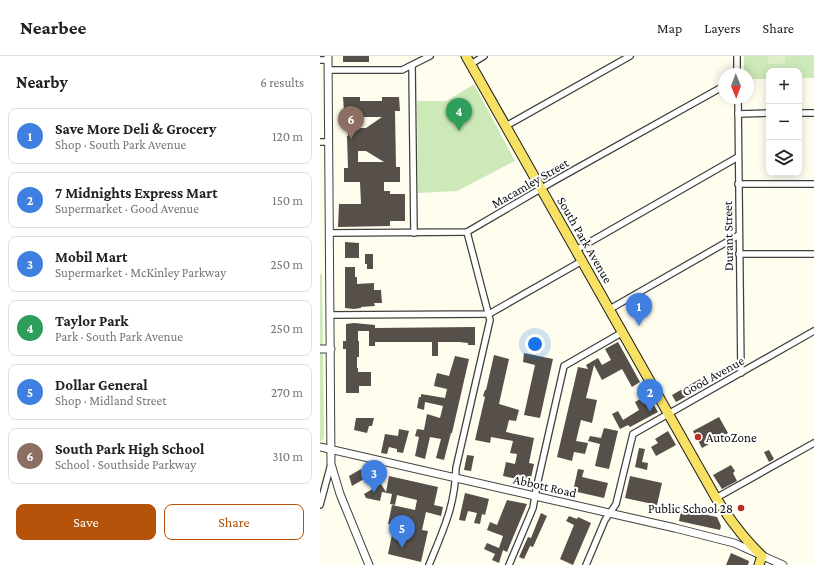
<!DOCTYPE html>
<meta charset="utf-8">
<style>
:root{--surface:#fff;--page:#f2f2f2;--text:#222;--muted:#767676;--line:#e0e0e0;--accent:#b45309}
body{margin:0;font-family:"Crimson Pro",serif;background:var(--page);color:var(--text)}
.controls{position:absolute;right:12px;top:12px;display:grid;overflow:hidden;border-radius:8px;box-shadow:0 2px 10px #0003}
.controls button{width:36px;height:36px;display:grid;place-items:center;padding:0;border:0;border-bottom:1px solid var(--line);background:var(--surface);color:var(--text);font:20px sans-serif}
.compass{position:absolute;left:398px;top:12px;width:36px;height:36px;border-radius:50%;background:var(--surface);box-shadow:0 2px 10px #0003;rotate:179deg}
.you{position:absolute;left:215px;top:288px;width:14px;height:14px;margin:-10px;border:3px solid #fff;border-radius:50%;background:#1a73e8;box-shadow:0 0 0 6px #1a73e833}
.badge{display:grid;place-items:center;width:26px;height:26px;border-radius:50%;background:var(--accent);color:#fff;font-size:13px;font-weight:700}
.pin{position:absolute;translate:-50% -33px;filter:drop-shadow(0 1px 2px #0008)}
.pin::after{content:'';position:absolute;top:21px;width:14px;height:12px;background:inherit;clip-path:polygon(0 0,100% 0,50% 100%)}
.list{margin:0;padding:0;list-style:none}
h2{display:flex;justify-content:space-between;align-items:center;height:52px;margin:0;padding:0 16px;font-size:17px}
h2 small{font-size:13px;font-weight:400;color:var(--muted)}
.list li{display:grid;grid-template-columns:26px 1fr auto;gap:12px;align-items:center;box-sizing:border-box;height:56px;margin:0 8px 8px;padding:0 8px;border:1px solid var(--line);border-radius:8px}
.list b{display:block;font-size:15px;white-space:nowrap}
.list p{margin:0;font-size:13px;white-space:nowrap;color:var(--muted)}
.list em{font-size:13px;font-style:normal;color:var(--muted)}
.actions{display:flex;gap:8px;padding:12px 16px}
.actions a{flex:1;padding:9px 0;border:1px solid var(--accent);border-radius:8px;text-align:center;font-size:14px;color:var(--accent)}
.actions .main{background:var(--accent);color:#fff}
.icon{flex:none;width:22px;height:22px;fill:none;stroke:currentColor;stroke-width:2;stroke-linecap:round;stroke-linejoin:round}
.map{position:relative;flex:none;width:494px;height:509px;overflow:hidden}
header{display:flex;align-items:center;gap:24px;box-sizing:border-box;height:56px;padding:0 20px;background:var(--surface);border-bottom:1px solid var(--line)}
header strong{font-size:19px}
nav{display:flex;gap:22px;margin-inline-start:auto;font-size:14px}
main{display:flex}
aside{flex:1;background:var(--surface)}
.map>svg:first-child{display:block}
.green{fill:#cde9b8}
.pitch{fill:#dff0c9}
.building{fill:#564f4a;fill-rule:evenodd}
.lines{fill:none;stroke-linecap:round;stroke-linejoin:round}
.minor-casing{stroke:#404040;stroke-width:8}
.tertiary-casing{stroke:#404040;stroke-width:9}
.primary-casing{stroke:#1e1e1e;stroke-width:11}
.minor{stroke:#fff;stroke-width:5.5}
.tertiary{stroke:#fff;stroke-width:7}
.primary{stroke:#f7e165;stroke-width:9}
.poi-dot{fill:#bc2d26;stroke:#fff;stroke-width:1.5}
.labels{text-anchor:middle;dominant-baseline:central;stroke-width:4;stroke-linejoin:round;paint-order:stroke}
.street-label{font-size:13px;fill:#0d0d0d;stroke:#fff}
.poi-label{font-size:13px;fill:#0d0d0d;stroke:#fff;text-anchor:start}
</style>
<header>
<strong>Nearbee</strong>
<nav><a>Map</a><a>Layers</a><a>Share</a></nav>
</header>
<main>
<aside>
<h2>Nearby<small>6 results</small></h2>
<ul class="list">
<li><span class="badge" style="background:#3f7fe0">1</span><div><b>Save More Deli &amp; Grocery</b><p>Shop · South Park Avenue</p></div><em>120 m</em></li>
<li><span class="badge" style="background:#3f7fe0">2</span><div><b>7 Midnights Express Mart</b><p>Supermarket · Good Avenue</p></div><em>150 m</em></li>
<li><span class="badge" style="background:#3f7fe0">3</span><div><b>Mobil Mart</b><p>Supermarket · McKinley Parkway</p></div><em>250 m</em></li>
<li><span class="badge" style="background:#2e9e5b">4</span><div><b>Taylor Park</b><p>Park · South Park Avenue</p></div><em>250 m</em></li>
<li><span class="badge" style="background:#3f7fe0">5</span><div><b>Dollar General</b><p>Shop · Midland Street</p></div><em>270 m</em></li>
<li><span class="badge" style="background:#8d6e63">6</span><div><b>South Park High School</b><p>School · Southside Parkway</p></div><em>310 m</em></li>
</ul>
<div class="actions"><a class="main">Save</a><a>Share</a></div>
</aside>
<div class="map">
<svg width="494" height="509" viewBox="0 0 494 509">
<rect width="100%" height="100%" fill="#fffdee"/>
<g class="green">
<polygon points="424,0 494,0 494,22 479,22 479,15 449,15 449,23 428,23 428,18 424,18"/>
<polygon points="154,28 195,105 137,135 98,137 97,45 127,45"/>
<polygon points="0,218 2,218 4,380 3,384 0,385"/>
</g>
<rect class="pitch" x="448" y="0" width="17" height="8"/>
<g class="building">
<rect x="23" y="0" width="26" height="6"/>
<path d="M 23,41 L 40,41 L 40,45 L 62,45 L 62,41 L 79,41 L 80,55 L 75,55 L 76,111 L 80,111 L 80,126 L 64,126 L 64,135 L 70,135 L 70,138 L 85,138 L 85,165 L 70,165 L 70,170 L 18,171 L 19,148 L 41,148 L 40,126 L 24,126 L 24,112 L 28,112 L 27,80 L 28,80 L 28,55 L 24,56 ZM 37,61 L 62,61 L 46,72 L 37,72 ZM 38,95 L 46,95 L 64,106 L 38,106 Z"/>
<polygon points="25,186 39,187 39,202 25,202"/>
<polygon points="45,198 53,198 53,213 47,213 47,208 45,208"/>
<polygon points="25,211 35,211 35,221 37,221 37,228 54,227 54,234 61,234 62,247 54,247 55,250 41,251 41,252 34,253 25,252"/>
<polygon points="34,267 55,269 55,272 155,271 155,289 148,289 148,287 139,286 118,286 118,300 112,300 112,286 55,286 55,290 49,290 49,275 38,275 38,285 39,285 39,301 37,301 37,312 38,312 38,316 51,316 51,330 39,330 39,337 26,337 26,293 23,293 23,285 26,285 26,268"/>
<polygon points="298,286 320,326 312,331 302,313 282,324 274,309 266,342 277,344 272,367 261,364 256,385 268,387 265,398 254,396 252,405 237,401 258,311 268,313 266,309 278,302 282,309 291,304 285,293"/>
<polygon points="204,297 233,303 220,362 204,359 215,309 203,306"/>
<polygon points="174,299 189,303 179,348 199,354 196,365 189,364 186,376 214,382 209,407 214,408 210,426 183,420 186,406 195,408 197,398 190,397 193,385 171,381 170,387 155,384 165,341 163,340 165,334 166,334"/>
<polygon points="135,300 149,303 132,377 131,377 124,404 116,402 121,383 110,381 105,403 95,400 99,381 95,380 97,373 104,374 107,358 120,362 123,350 105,346 104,354 97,352 99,341 101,341 101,338 125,342 127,333 114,330 115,325 117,317 129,320"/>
<polygon points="380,323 384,331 356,346 352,339"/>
<polygon points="328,339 338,356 310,371 308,369 300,373 292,358 298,355 303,364 319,354 315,346"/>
<polygon points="399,361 408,377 382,392 373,375"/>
<polygon points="36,362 54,362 52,370 49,370 47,377 34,374"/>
<polygon points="284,372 298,375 289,413 275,410 280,388 268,385 270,380 281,382"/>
<polygon points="79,373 89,375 83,397 77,396 77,393 69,391 67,398 61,397 65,378 78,380"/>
<polygon points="348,375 356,389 336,400 331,391 338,387 335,383"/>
<polygon points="319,392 325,393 322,406 328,407 327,414 315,411"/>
<polygon points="449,394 454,403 449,406 444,396"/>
<polygon points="147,399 154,400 151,415 144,414"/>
<polygon points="411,409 415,415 413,417 417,425 402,433 393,419"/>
<polygon points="41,413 44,423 32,430 29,420"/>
<polygon points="258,413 264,414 262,421 288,427 284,442 253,435"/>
<polygon points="69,420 118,431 114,449 123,451 121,460 106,456 102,474 108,475 101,506 68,498 74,469 68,468 72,449 95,454 97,444 77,439 75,449 70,448 72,438 62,436 60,445 46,442 44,438 61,428 66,436"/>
<polygon points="310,420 342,427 337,449 305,442"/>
<polygon points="145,437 169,443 165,459 162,458 160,468 154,467 157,457 148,455 145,465 139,464"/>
<polygon points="187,444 207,448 187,496 183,494 179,507 172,504 175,498 164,493 167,487 179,492 183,480 167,474 170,466 177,469"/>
<polygon points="361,455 373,458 373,456 397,461 401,470 400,474 359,465"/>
<polygon points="221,457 227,460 213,491 210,490 204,503 199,501 208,481 211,482"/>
<polygon points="249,460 257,463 258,461 271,467 253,509 240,503 254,469 246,465"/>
<polygon points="411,497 429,505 428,509 406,509"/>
</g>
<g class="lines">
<defs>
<g id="minor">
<polyline points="417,0 417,18"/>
<polyline points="0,4 8,4"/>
<polyline points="151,8 164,0"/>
<polyline points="92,10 94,177"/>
<polyline points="9,14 82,14 110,0"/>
<polyline points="418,42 421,317"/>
<polyline points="479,57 494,57"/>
<polyline points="418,58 449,57"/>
<polyline points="186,70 310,0"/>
<polyline points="0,86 9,86"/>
<polyline points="418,128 494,128"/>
<polyline points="10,177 147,176 234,125 404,30"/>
<polyline points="256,194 418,101"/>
<polyline points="419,198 494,198"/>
<polyline points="290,253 419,179"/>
<polyline points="11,259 169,258 262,205"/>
<polyline points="396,442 494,387"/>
<polyline points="0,449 11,408"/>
<path d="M 109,509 C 123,474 135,451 136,412 L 170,264 L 147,176"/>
<polyline points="189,509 213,452 217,429 244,310 303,276"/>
<polyline points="266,509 285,464 296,448 313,378 494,275"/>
</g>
<g id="tertiary">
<polyline points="8,0 11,408 20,438 49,509"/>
<polyline points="0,293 11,293"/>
<polyline points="0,391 355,472 414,487 463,509"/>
</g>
<path id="primary" d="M 146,0 L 396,442 C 410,464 424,483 442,500 L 439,509"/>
</defs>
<use href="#minor" class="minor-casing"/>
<use href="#tertiary" class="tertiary-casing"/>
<use href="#primary" class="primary-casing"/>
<use href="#minor" class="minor"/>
<use href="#tertiary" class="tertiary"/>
<use href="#primary" class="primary"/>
</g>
<g class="poi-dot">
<circle cx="378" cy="381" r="4"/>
<circle cx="421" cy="452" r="4"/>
</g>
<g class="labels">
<g class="street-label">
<text transform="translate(210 127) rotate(-30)">Macamley Street</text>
<text transform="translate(408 180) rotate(-91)">Durant Street</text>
<text transform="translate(265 184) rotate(60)">South Park Avenue</text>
<text transform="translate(393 320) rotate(-29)">Good Avenue</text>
<text transform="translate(225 430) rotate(13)">Abbott Road</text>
</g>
<g class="poi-label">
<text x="386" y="381">AutoZone</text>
<text x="413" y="452" text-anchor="end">Public School 28</text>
</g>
</g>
</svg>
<div class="controls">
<button>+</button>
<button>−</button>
<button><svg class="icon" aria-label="layers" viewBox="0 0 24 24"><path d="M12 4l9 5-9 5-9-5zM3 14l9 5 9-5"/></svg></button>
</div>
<svg class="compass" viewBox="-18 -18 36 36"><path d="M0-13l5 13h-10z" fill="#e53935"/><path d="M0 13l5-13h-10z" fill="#767676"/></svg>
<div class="you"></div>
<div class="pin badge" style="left:319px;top:270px;background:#3f7fe0">1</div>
<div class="pin badge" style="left:330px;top:356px;background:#3f7fe0">2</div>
<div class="pin badge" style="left:54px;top:437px;background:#3f7fe0">3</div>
<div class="pin badge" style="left:139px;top:75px;background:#2e9e5b">4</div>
<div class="pin badge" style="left:82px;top:492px;background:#3f7fe0">5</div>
<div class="pin badge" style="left:31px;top:83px;background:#8d6e63">6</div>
</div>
</main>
